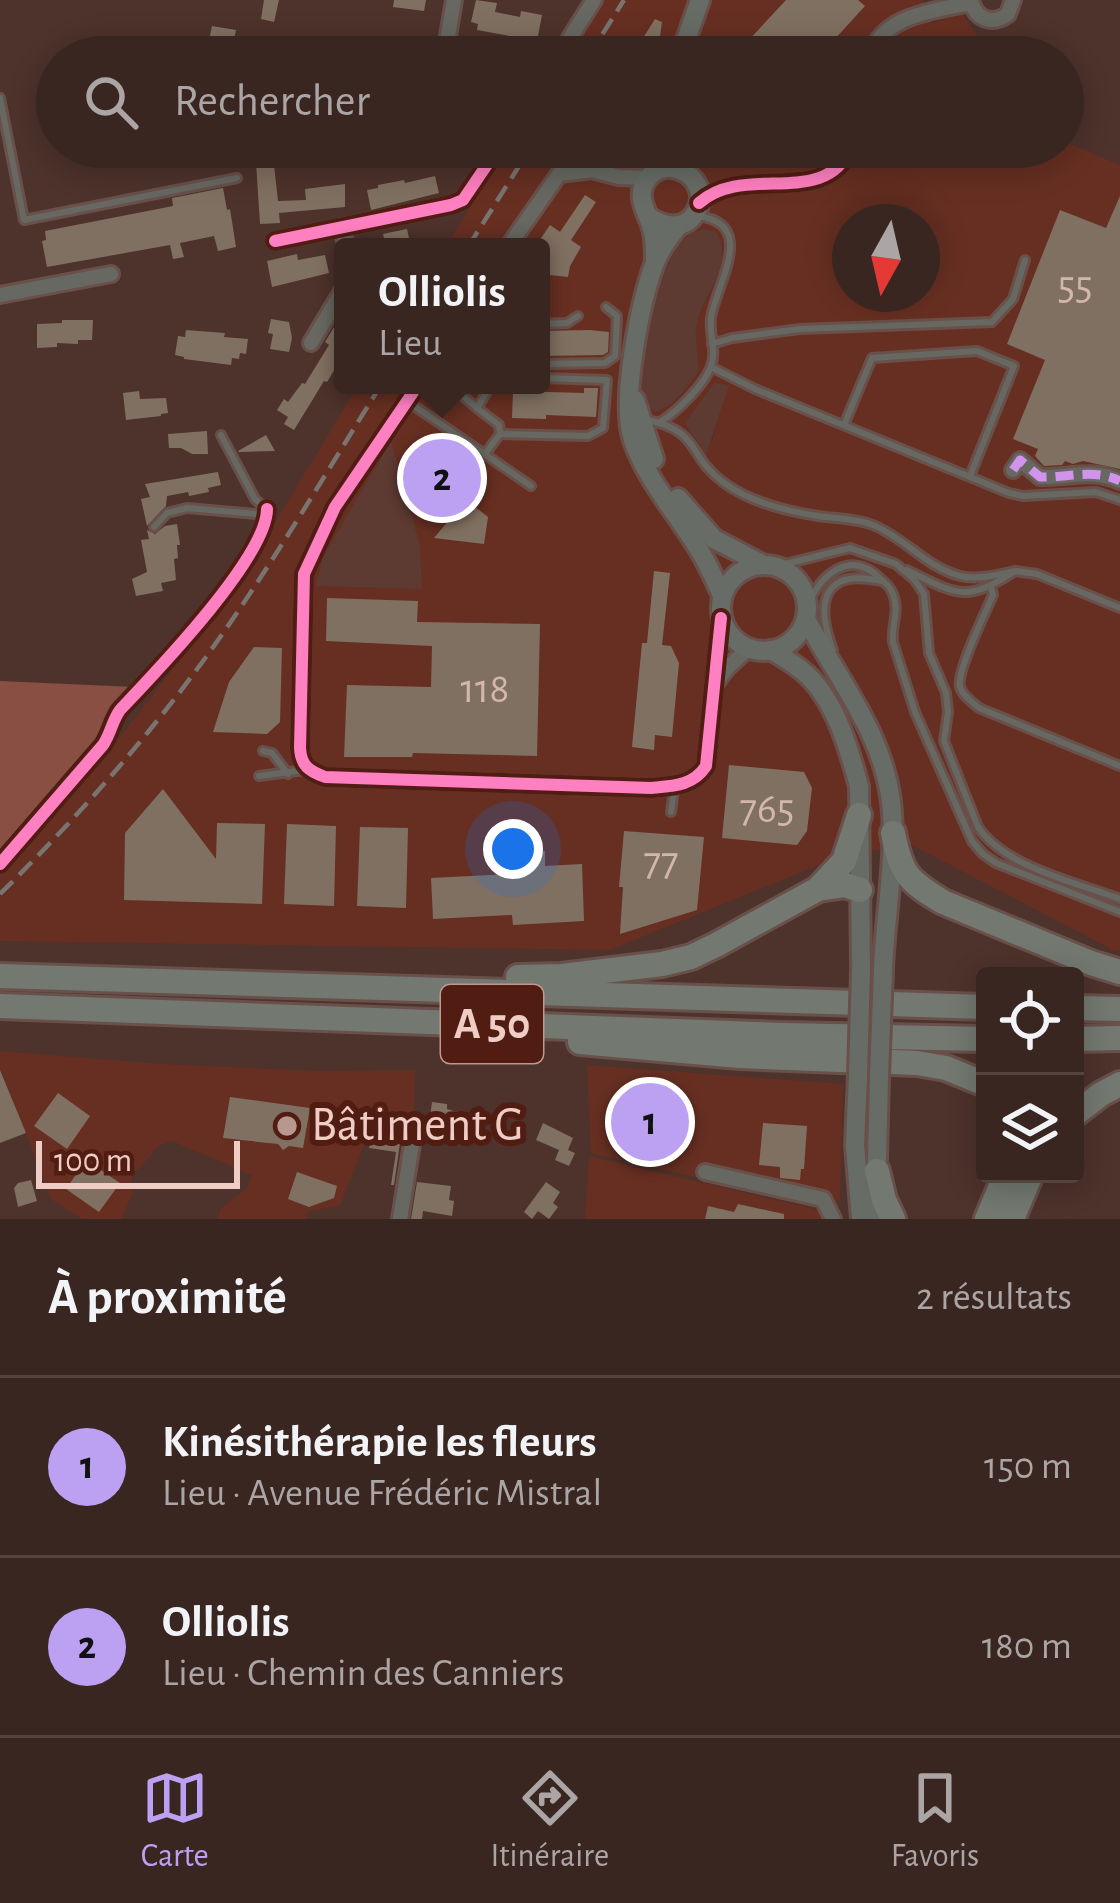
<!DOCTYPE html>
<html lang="fr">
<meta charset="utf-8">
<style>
:root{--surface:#3a2621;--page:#45322e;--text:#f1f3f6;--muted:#aba5a5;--line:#54433f;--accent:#bca0f2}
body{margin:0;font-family:"Alegreya Sans",sans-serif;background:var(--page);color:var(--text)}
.controls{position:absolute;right:36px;bottom:36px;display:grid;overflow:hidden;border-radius:12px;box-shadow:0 6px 30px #0003}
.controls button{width:108px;height:108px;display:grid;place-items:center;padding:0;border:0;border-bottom:3px solid var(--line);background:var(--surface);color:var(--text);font:60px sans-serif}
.compass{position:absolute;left:832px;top:204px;width:108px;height:108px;border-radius:50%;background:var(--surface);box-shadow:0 6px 30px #0003;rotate:188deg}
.scale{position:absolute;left:36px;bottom:30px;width:204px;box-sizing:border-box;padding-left:12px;border:6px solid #efcdc5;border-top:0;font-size:33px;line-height:42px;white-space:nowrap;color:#efcdc5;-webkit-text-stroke:9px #511d13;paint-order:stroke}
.you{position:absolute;left:513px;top:849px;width:42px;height:42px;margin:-30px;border:9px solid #fff;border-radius:50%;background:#1a73e8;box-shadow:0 0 0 18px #1a73e833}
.badge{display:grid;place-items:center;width:78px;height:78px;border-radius:50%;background:var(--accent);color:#111;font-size:39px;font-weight:700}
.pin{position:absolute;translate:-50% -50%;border:6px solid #fff;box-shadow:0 3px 12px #0006}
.popup{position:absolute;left:334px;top:238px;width:216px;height:156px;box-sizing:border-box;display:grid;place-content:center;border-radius:12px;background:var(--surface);filter:drop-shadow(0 3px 9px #0005);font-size:39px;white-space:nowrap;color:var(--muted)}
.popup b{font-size:45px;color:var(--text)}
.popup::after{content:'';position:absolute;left:50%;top:100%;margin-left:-24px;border:24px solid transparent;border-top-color:var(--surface)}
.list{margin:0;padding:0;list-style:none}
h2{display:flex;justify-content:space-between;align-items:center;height:156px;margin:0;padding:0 48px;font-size:51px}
h2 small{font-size:39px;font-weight:400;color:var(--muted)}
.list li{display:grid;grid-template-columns:78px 1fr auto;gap:36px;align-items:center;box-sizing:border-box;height:180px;padding:0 48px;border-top:3px solid var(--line)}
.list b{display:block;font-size:45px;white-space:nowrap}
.list p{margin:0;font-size:39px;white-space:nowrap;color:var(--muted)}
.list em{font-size:39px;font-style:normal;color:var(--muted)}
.icon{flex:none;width:66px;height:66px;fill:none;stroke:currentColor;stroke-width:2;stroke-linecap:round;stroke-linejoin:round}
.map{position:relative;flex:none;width:1120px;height:1219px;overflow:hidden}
.search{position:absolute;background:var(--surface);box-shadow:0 6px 30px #0003;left:36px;right:36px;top:36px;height:132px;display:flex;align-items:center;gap:30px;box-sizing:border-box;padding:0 42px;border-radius:66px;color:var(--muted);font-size:45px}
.sheet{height:516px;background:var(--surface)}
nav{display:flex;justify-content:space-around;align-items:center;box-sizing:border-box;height:168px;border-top:3px solid var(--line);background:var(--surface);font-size:33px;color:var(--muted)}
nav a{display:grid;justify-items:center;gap:6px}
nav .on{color:var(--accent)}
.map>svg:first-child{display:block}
.built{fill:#672f22;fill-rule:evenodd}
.green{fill:#5d3a32}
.forest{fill:#894f42}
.building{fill:#807061}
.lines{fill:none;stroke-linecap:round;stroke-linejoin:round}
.lane-casing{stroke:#69504a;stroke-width:12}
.street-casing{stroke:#69504a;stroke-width:20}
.secondary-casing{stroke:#69504a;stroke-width:24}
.highway-casing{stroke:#69504a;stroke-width:30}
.lane{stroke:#686862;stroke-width:6}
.street{stroke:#686862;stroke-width:14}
.secondary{stroke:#686c66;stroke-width:18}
.highway{stroke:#737971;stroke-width:24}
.rail{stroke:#797470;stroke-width:4.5;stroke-dasharray:18 9;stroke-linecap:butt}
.secondary-bridge-casing{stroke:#69504a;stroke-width:24;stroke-linecap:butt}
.secondary-bridge{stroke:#686c66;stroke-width:18}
.quiet{stroke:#d193ec;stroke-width:9;stroke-dasharray:18 9;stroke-linecap:butt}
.cycleway-casing{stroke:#511d13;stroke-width:20}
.cycleway{stroke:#ff80c0;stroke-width:12}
.poi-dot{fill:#b7978f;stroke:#511d13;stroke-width:4.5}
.labels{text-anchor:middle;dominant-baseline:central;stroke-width:12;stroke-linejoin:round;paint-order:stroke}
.number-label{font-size:42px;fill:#d3b6ac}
.shield{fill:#511d13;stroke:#c09890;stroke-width:3}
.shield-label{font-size:45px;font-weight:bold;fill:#efcdc5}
.poi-label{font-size:48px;fill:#efcdc5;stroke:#511d13;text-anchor:start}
</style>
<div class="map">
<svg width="1120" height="1219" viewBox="0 0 1120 1219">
<rect width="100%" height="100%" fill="#4e322c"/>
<g class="built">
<polygon points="602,0 923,0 932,23 963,14 991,57 566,57"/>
<path d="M 1063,141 L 1120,165 L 1120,951 L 1113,950 L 910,844 L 841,856 L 610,950 L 0,941 L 0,870 L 35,837 L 91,774 L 198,637 L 252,561 L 358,385 L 541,385 L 541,247 L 445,247 L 509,147 L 1063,147 ZM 850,222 L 922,222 L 922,294 L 850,294 ZM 689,233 L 722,264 L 697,320 L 695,339 L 699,362 L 683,394 L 660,411 L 645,404 L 641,388 L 642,364 L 657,287 L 666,265 ZM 728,386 L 713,438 L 705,453 L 686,423 ZM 391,442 L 420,545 L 323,557 Z"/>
<polygon points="0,1051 161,1064 317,1071 415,1070 414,1126 372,1124 340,1206 310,1211 307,1213 307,1219 217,1219 221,1208 247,1188 252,1175 172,1141 158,1146 140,1168 133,1172 131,1184 133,1193 121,1219 82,1219 52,1200 0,1068"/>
<polygon points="587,1065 843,1084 840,1200 821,1206 591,1153"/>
<polygon points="589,1156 823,1211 825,1219 585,1219"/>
</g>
<g class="green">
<path d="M 704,229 L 716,232 C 736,262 704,293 697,323 C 693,341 700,356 698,372 C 686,389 675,406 655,412 C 646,405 642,400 641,389 C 637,353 659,259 687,236 C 692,232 698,231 704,229 Z"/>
<polygon points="715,382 729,386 706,455 685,423"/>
<polygon points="391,441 420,545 422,589 316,586 323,557"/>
</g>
<polygon class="forest" points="0,681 134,687 108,719 110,733 0,857"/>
<g class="building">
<polygon points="264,0 279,0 274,22 261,19"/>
<polygon points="394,0 426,0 424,11 393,7"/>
<polygon points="476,0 497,3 495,12 520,17 521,11 542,15 537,41 477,30 478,24 471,22"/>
<polygon points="786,0 858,0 865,6 833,41 842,50 835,57 733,57"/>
<polygon points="655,19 662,22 657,57 631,57"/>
<polygon points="212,26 236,30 231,53 207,49"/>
<polygon points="255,147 272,147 278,201 306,200 305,189 345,184 345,207 279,213 280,223 260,224"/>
<polygon points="411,147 466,147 463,168 409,159"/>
<polygon points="435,176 439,193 371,210 367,190 378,188 378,185 404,180 405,183"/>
<polygon points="223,188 227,210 230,209 236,247 218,251 214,236 180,243 184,257 173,259 170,245 47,267 42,241 46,240 45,231 173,206 172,198"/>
<polygon points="585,195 596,202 571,240 581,247 570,266 568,277 541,274 541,247 535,247 550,225 560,232"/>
<polygon points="1120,196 1120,469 1083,461 1073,464 1065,461 1062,465 1044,466 1035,456 1038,449 1013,439 1045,360 1007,344 1060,210 1106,228"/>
<polygon points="407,229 411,247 386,247 383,234"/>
<polygon points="297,254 298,260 325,255 329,273 272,287 267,261"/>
<polygon points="271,319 289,322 292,338 289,352 270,349 273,334 268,333"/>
<polygon points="62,320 93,320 92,340 78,340 78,344 57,343 57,347 37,348 37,324 62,323"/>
<polygon points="334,327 343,333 343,356 327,382 324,381 294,430 284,424 288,417 277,410 284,399 288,402 302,383 305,384 329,345 325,342"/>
<polygon points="186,330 225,333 224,337 248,339 246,354 240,353 239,359 232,358 231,365 184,359 184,357 175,355 178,336 185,337"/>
<polygon points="590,330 609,332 608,352 603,355 541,356 541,331"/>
<polygon points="584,388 598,388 596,417 546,415 546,419 512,418 513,391 584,393"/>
<polygon points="139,391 140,399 166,398 168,413 161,414 161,416 126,420 123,393"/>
<polygon points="207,431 208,454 192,454 181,448 169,448 168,434"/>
<polygon points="266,435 275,451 239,452 238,451"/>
<polygon points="414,453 444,469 447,465 466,478 456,492 488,517 484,544 434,538 454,514 413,486 417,481 411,477 407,463"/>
<polygon points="218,472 221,485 208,488 209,492 189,496 188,492 167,496 166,506 147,526 141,499 150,497 145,484"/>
<polygon points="177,524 180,545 177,545 178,558 174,559 176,580 161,583 163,591 136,596 132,579 147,572 141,540 149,539 147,530 155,534 165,526"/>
<polygon points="654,571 670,573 662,645 671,646 679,663 672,737 655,735 654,750 632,747 642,643 647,643"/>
<polygon points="327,598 418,601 417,622 540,624 537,756 413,753 412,757 344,757 347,685 431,687 432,646 326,641"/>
<polygon points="254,647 282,648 280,722 267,734 213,732 229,682"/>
<polygon points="729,765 804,772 812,788 807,831 797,845 722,838"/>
<polygon points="163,789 216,859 217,823 265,824 262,904 124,900 125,833"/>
<polygon points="287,824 336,826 334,906 284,904"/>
<polygon points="360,827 408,828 406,908 357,906"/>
<polygon points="624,831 704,837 697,910 620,934 623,887 619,887"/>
<polygon points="545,851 545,866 582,864 584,921 513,925 512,915 433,919 431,878 511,874 511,868 519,867 518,852"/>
<polygon points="0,1070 26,1133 0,1143"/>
<polygon points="58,1093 90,1116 67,1149 34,1126"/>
<polygon points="230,1097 310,1108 303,1148 289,1146 283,1150 278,1144 223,1138"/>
<polygon points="432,1102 447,1104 447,1109 461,1113 459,1136 444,1134 445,1126 429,1124"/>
<polygon points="634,1106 678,1108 677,1153 632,1151 633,1148 622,1147 623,1108 634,1109"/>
<polygon points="543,1123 573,1138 568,1150 575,1153 569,1166 555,1160 559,1150 536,1140"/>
<polygon points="763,1123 807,1126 804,1169 801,1169 800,1180 780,1178 780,1167 759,1165"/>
<polygon points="372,1132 401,1136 394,1185 391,1185 396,1152 369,1148"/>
<polygon points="86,1160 120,1183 99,1212 66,1189"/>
<polygon points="297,1172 337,1186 334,1198 309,1207 288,1199"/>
<polygon points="31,1180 37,1201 18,1207 14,1188 18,1183"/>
<polygon points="417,1182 451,1186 449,1200 454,1201 452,1216 423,1211 422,1219 411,1219"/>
<polygon points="546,1182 560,1192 553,1203 558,1207 549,1219 538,1211 532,1219 524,1212"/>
<polygon points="738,1204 784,1214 784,1219 705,1219 708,1206 734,1212"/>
</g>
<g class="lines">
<defs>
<g id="lane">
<polyline points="0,98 24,220 237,178"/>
<polyline points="541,324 567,323 578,316"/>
<polyline points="712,344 732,338 800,329 992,322 1013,299 1025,260"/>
<polyline points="541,364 605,363 615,356 617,316 606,307"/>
<polyline points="711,367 755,389 1009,493 1023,496 1096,492 1120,500"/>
<polyline points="454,385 452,387 477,408"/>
<polyline points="491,385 477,408 499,425 500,434"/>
<polyline points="410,403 531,486"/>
<path d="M 648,420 C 702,432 687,456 723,482 C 749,502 786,511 818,516 C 837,519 855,518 873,525 C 905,538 926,567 960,576 C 977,580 997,575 1015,571"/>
<path d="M 660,422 C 676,413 705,384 711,366 C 717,351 709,334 711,318 C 716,284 759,223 697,216"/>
<polyline points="844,425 872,358 977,351 1014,366 970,476"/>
<polyline points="500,434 588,436 603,428 607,380 541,378"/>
<polyline points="221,435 255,499 265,508"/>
<polyline points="485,454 500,434"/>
<polyline points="154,527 167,513 187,508 257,514 263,511"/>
<path d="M 897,565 L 914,579 L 924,594 L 929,653 L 946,693 L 948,712 L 944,741 L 978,827 C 1005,867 1075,882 1120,899"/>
<polyline points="777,566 850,548 896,564"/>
<path d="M 907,570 C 957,595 966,603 1015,571 L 1037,574 L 1120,608"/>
<path d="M 991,587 L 993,595 C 986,611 956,672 960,687 C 962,695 972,702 979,708 L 1120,766"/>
<path d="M 807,607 C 820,575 850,548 881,579 C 889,587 888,584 893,594 C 900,611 891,625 893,642 L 915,712 L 972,841 L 983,854 L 996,863 L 1120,912"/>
<path d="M 833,650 C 815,602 823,568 881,581"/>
<polyline points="263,751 272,753 288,774"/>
<polyline points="259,776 305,770"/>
<polyline points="671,812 674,790"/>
</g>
<g id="street">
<path d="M 971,0 C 975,19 992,26 1008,14 L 1013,0"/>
<polyline points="447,42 454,0"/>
<polyline points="558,57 594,0"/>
<path d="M 871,57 C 879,16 936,10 971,3"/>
<path d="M 699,203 C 745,162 825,210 851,147"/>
<polyline points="341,227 347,247"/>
<polyline points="275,241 451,205 463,200 499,147"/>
<polyline points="508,247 559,174 592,170 619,177 648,178"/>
<polyline points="0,295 111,274"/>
<polyline points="311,343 343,290"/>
<path d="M 418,385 L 335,507 L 304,574 L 300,748 C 301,766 309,771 325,777 L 651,788 C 673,786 693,786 706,766 L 721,618"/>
<path d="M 1013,470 L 1020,460 L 1040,477 C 1067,478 1094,468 1120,481"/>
<polyline points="715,684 728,667 749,648"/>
<path d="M 0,864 L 103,745 C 111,733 112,721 120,710 C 155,673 267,557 267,509"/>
<polyline points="705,1172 823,1199 833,1219"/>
<polyline points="400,1219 414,1131"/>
</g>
<g id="secondary">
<polyline points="680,57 700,0"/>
<polyline points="656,171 664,147"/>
<path d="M 648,216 C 664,228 687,231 697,210 C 712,180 669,152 648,178 C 633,197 649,213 653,232 C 655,241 655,251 655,260"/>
<path d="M 679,225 C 669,237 659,251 654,265 C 640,304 620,402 633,440 C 647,481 679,516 701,553 C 709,566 715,581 722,595"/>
<polyline points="635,400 654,459"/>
<polyline points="678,498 714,539 762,564"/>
<circle cx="764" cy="608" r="43"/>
<path d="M 806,619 C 837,678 883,733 891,802 C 897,852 885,917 883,969"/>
<path d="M 771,650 C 779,655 788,660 796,666 C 833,691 848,745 859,786 L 861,969"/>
<polyline points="858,1076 855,1145 861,1219"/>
<polyline points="878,1219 876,1201 879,1077"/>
</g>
<g id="highway">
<path d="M 893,833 C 901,874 908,881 943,902 L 1091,963 L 1120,972"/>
<polyline points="818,889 845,885 860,890"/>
<polyline points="0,976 985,1007"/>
<polyline points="518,977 562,976 662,964 691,957 716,945 818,889 844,861 859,815"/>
<polyline points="0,1006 782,1035 985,1039"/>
<polyline points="1075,1008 1120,1009"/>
<polyline points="1075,1039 1120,1038"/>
<polyline points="580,1042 740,1056 917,1063 946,1068 985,1084"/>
<polyline points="1075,1114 1101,1094 1120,1084"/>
<polyline points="877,1171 884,1200 893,1219"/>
<polyline points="987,1219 1006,1174"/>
<polyline points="1012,1219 1031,1174"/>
</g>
</defs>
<use href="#lane" class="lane-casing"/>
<use href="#street" class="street-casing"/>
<use href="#secondary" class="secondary-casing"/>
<use href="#highway" class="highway-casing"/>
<use href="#lane" class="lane"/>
<use href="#street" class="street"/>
<use href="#secondary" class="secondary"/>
<use href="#highway" class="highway"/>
<g class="rail">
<polyline points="588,57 624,0"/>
<polyline points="468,247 531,147"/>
<path d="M 0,894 C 75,820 144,742 206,657 C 269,570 324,476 381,385"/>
</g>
<defs>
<g id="secondary-bridge">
<polyline points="858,1076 861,969"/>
<polyline points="879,1077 883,969"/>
</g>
</defs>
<use href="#secondary-bridge" class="secondary-bridge-casing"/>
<use href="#secondary-bridge" class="secondary-bridge"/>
<path class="quiet" d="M 1013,470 L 1020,460 L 1040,477 C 1067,478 1094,468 1120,481"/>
<defs>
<g id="cycleway">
<path d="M 699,203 C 745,162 825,210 851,147"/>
<polyline points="275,241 451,205 463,200 499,147"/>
<path d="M 418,385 L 335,507 L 304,574 L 300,748 C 301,766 309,771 325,777 L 651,788 C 673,786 693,786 706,766 L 721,618"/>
<path d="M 0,864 L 103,745 C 111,733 112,721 120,710 C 155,673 267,557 267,509"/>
</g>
</defs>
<use href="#cycleway" class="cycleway-casing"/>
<use href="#cycleway" class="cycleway"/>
</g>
<circle class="poi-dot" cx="287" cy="1126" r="12"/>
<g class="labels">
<g class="number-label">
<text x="1075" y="286">55</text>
<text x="485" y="689">118</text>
<text x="767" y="809">765</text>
<text x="661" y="862">77</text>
</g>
<rect class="shield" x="441" y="985" width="102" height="78" rx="9"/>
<g class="shield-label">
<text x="492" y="1024">A 50</text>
</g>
<g class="poi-label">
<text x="311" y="1126">Bâtiment G</text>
</g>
</g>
</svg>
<div class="controls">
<button><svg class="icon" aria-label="locate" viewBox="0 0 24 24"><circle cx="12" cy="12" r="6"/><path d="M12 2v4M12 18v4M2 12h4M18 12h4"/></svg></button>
<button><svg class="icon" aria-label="layers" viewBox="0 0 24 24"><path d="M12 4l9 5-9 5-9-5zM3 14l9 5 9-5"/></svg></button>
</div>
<svg class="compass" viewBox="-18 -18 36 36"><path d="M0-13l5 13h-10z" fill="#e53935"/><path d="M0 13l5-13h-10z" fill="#aba5a5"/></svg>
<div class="scale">100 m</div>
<div class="you"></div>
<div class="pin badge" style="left:650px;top:1122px">1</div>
<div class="pin badge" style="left:442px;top:478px">2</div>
<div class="popup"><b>Olliolis</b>Lieu</div>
<div class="search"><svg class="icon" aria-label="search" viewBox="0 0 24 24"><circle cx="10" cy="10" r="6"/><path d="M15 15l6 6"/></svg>Rechercher</div>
</div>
<section class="sheet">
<h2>À proximité<small>2 résultats</small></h2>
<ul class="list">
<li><span class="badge">1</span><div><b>Kinésithérapie les fleurs</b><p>Lieu · Avenue Frédéric Mistral</p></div><em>150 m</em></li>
<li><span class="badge">2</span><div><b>Olliolis</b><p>Lieu · Chemin des Canniers</p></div><em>180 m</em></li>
</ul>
</section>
<nav>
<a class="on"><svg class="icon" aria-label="map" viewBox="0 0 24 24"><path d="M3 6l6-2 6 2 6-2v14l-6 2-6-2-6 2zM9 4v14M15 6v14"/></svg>Carte</a>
<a><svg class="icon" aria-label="directions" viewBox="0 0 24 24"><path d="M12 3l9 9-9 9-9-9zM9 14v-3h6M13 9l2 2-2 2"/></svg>Itinéraire</a>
<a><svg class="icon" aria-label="saved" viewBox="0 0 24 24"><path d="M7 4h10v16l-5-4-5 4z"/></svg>Favoris</a>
</nav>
